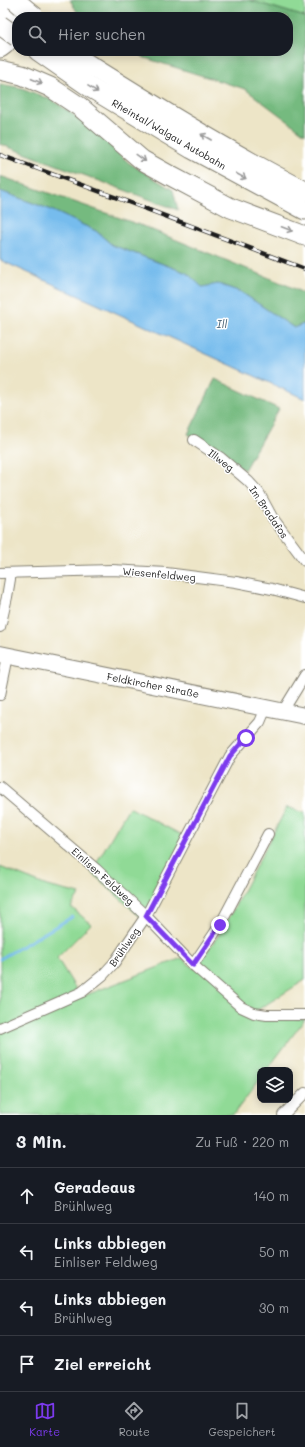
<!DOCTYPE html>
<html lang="de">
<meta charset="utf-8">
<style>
:root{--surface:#171b24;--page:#20242c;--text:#f1f3f6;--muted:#9ea1a6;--line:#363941;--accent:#7c3aed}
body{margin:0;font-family:Mali,sans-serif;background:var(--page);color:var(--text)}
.controls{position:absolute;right:12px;bottom:12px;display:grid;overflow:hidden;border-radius:8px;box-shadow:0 2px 10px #0003}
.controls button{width:36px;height:36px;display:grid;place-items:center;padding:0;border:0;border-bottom:1px solid var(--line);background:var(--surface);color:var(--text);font:20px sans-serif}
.stop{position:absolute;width:12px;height:12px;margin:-9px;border:3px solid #7c3aed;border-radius:50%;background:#fff}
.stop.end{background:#7c3aed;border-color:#fff;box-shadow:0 1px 4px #0008}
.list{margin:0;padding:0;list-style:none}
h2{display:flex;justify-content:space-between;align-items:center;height:52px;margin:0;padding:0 16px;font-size:17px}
h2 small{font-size:13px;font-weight:400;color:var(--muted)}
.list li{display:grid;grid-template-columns:26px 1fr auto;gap:12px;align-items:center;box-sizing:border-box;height:56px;padding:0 16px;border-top:1px solid var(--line)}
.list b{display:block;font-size:15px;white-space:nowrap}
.list p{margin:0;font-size:13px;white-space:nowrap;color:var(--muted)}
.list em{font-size:13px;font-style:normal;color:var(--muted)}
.icon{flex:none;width:22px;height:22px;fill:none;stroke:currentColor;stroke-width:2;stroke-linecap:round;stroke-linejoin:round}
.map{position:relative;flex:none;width:305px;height:1115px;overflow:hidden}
.search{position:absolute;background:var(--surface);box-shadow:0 2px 10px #0003;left:12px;right:12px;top:12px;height:44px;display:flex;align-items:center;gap:10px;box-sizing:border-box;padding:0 14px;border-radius:16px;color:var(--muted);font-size:15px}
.sheet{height:276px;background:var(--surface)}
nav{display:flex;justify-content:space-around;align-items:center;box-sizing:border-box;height:56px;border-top:1px solid var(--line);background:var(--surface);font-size:11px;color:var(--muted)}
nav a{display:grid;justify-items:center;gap:2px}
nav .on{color:var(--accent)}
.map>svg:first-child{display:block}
.green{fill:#90da96;stroke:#567b59}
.forest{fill:#74ba7f;stroke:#486b4e}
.water{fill:#76bced;stroke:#496c84}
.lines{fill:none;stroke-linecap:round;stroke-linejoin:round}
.stream{stroke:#76bced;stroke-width:3}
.minor-casing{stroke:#848072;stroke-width:12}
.primary-casing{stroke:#848072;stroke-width:18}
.motorway-casing{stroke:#848072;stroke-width:21}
.minor{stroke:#fff;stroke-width:10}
.primary{stroke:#fff;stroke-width:16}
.motorway{stroke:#fff;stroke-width:19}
.rail-casing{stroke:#1c1c1c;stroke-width:4.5}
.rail{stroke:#fff;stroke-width:3;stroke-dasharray:9;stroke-linecap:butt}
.motorway-bridge-casing{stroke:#848072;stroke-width:21;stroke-linecap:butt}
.motorway-bridge{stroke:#fff;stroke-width:19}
.oneway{stroke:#999}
.route{stroke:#7c3aed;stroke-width:5}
.labels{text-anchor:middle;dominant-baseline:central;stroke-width:3;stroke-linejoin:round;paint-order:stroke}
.street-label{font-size:10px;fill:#1c1c1c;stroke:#fff}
.water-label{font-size:11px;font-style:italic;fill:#405c70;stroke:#fff}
</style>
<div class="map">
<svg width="305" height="1115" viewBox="0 0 305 1115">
<rect width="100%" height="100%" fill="#fff"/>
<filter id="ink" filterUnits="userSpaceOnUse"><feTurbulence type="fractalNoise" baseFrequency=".025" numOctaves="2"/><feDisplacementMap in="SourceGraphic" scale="8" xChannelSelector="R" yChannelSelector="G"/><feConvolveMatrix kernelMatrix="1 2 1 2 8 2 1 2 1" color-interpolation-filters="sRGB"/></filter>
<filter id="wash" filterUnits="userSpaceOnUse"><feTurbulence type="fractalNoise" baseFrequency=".012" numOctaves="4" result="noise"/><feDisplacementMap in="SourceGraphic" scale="16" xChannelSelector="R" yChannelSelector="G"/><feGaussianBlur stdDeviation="0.9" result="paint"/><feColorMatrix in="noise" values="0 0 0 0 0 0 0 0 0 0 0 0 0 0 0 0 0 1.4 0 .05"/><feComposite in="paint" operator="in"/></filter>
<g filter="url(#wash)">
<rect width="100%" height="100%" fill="#ede5c7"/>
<g class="green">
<polygon points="249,0 305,0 305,17"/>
<polygon points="129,807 189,839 148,924 91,872"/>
<polygon points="287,807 305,813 305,980 248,1016 305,1019 267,1070 260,1070 260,1079 233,1115 0,1115 0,867 47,886 80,894 71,907 91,924 57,958 81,997 182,958 194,969 223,929"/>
</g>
<g class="forest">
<polygon points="70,0 249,0 305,17 305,134 245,89 145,58 134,51 288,51 288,17 80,17"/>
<polygon points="0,84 22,88 54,101 89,126 129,163 173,190 178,210 0,144"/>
<polygon points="0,176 140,225 289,286 305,294 305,325 303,324 294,328 241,292 218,284 202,288 187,273 112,245 96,231 49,209 0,191"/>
<polygon points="215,379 279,409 244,470 188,434"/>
</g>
<polygon class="water" points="0,191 49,209 96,231 112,245 187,273 202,287 218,284 241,292 294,328 303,324 305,325 305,399 0,260"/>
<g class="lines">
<polyline class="stream" points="0,959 72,917"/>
</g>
</g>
<g filter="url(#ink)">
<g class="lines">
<defs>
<g id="minor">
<polyline points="194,440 221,458 248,481 259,493 272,517 305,561"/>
<polyline points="0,573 112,570 166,573 236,582 272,589 305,598"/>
<polyline points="0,627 7,597 11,573"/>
<polyline points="0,695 8,656"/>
<polyline points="284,712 286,706 305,675"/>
<polyline points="0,787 96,869 146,916 193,965 241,1007 254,1013 267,1015 305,1015"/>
<polyline points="193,965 220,925 268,834"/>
<polyline points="0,1028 82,992 103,975 114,963 146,916 230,756 260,722 266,708"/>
<polyline points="283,1115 305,1093"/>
</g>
<polyline id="primary" points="0,654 305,716"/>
<g id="motorway">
<polyline points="0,5 18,17"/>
<polyline points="0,48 4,45 17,30"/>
<polyline points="38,51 91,88 192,149 305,210"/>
<path d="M 67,51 C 145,100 223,149 305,191"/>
<polyline points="0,70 22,75 50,87 80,107 142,160 169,175 231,208 305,236"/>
</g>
</defs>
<use href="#minor" class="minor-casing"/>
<use href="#primary" class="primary-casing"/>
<use href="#motorway" class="motorway-casing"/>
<use href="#minor" class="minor"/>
<use href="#primary" class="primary"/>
<use href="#motorway" class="motorway"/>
<defs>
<polyline id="rail" points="0,155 120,199 305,269"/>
</defs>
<use href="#rail" class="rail-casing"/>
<use href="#rail" class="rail"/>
<defs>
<g id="motorway-bridge">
<polyline points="15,0 35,17"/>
<polyline points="0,25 17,37"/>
</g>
</defs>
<use href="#motorway-bridge" class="motorway-bridge-casing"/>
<use href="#motorway-bridge" class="motorway-bridge"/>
</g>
<defs><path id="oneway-shaft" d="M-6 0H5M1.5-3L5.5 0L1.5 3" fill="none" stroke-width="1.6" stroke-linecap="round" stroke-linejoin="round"/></defs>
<g class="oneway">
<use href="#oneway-shaft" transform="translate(37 81) rotate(23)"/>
<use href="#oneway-shaft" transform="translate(93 89) rotate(32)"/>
<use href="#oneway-shaft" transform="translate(206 137) rotate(-150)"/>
<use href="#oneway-shaft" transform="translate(141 158) rotate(36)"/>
<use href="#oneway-shaft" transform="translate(241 176) rotate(28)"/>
<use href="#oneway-shaft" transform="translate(287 229) rotate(21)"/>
</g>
</g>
<g class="lines" filter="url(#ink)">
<polyline class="route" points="220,925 193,965 146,916 230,756 246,738"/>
</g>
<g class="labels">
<g class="street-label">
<text transform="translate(169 134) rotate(30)">Rheintal/Walgau Autobahn</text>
<text transform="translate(221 460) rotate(37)">Illweg</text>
<text transform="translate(269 512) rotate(56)">Im Bradafos</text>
<text transform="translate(159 574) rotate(5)">Wiesenfeldweg</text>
<text transform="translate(153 685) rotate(11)">Feldkircher Straße</text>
<text transform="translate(103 876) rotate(42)">Einliser Feldweg</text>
<text transform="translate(124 947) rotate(-55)">Brühlweg</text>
</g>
<g class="water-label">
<text x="222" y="323">Ill</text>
</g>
</g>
</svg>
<div class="controls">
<button><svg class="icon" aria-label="layers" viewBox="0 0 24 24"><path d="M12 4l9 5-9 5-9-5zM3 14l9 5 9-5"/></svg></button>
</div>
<div class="stop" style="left:246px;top:738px"></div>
<div class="stop end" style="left:220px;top:925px"></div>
<div class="search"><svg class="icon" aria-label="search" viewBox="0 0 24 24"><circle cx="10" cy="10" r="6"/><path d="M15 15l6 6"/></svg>Hier suchen</div>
</div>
<section class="sheet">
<h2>3 Min.<small>Zu Fuß · 220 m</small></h2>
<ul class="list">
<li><svg class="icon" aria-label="ahead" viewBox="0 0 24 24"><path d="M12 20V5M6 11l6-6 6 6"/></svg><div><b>Geradeaus</b><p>Brühlweg</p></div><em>140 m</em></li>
<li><svg class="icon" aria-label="left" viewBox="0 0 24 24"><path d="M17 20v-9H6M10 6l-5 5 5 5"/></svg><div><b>Links abbiegen</b><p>Einliser Feldweg</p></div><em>50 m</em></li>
<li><svg class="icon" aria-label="left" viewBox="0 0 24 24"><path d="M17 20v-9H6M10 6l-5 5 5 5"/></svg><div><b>Links abbiegen</b><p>Brühlweg</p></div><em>30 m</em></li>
<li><svg class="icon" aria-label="arrive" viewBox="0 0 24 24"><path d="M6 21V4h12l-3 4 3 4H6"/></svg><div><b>Ziel erreicht</b></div></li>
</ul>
</section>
<nav>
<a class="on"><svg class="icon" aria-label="map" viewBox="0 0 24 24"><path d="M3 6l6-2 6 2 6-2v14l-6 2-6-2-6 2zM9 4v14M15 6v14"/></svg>Karte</a>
<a><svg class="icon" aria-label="directions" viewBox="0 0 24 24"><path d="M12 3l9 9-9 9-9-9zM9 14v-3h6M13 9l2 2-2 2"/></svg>Route</a>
<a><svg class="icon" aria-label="saved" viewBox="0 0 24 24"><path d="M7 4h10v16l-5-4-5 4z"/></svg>Gespeichert</a>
</nav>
